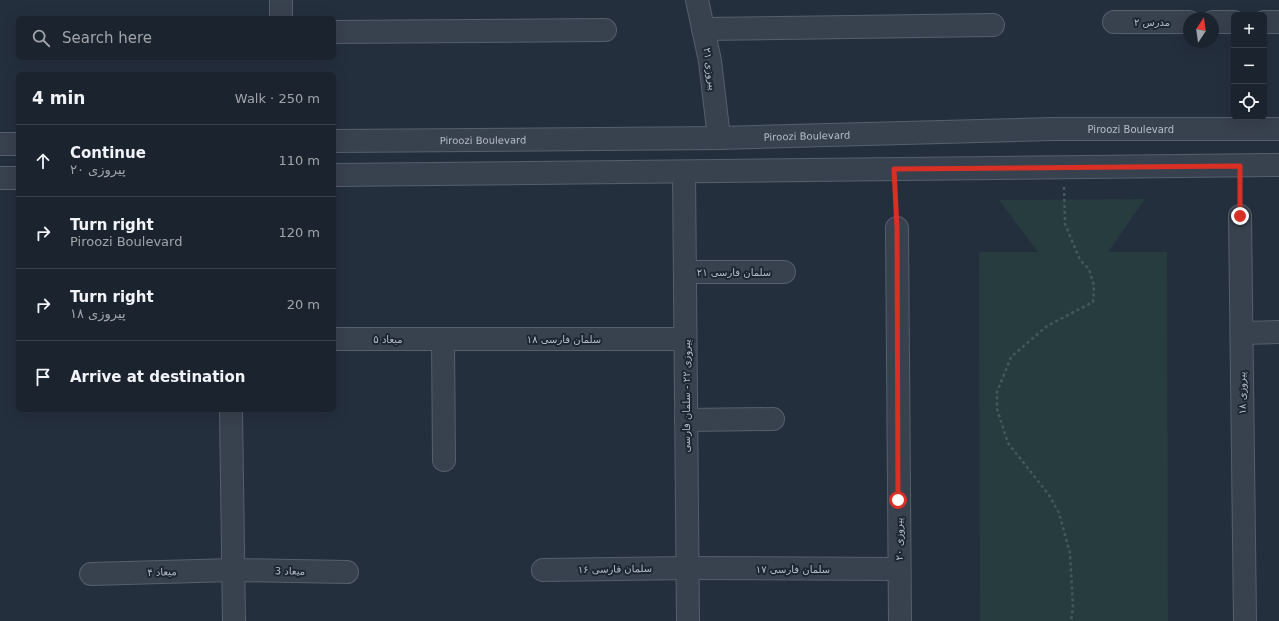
<!DOCTYPE html>
<meta charset="utf-8">
<style>
:root{--surface:#1b232e;--page:#242b36;--text:#f1f3f6;--muted:#a0a4aa;--line:#39404a}
body{margin:0;font-family:"DejaVu Sans","Noto Sans Arabic",sans-serif;background:var(--page);color:var(--text)}
.controls{position:absolute;right:12px;top:12px;display:grid;overflow:hidden;border-radius:6px;box-shadow:0 4px 16px #0002}
.controls button{width:36px;height:36px;display:grid;place-items:center;padding:0;border:0;border-bottom:1px solid var(--line);background:var(--surface);color:var(--text);font:20px sans-serif}
.compass{position:absolute;left:1183px;top:12px;width:36px;height:36px;border-radius:50%;background:var(--surface);box-shadow:0 4px 16px #0002;rotate:13deg}
.stop{position:absolute;width:12px;height:12px;margin:-9px;border:3px solid #d93025;border-radius:50%;background:#fff}
.stop.end{background:#d93025;border-color:#fff;box-shadow:0 1px 4px #0008}
.list{margin:0;padding:0;list-style:none}
h2{display:flex;justify-content:space-between;align-items:center;height:52px;margin:0;padding:0 16px;font-size:17px}
h2 small{font-size:13px;font-weight:400;color:var(--muted)}
.list li{display:grid;grid-template-columns:26px 1fr auto;gap:12px;align-items:center;box-sizing:border-box;height:72px;padding:0 16px;border-top:1px solid var(--line)}
.list b{display:block;font-size:15px;white-space:nowrap}
.list p{margin:0;font-size:13px;white-space:nowrap;color:var(--muted)}
.list em{font-size:13px;font-style:normal;color:var(--muted)}
.icon{flex:none;width:22px;height:22px;fill:none;stroke:currentColor;stroke-width:2;stroke-linecap:round;stroke-linejoin:round}
.map{position:relative;flex:none;width:1279px;height:621px;overflow:hidden}
.search{position:absolute;background:var(--surface);box-shadow:0 4px 16px #0002;left:16px;top:16px;width:320px;height:44px;display:flex;align-items:center;gap:10px;box-sizing:border-box;padding:0 14px;border-radius:6px;color:var(--muted);font-size:15px}
.panel{position:absolute;background:var(--surface);box-shadow:0 4px 16px #0002;left:16px;top:72px;width:320px;height:340px;border-radius:6px}
.map>svg:first-child{display:block}
.green{fill:#263c3f}
.lines{fill:none;stroke-linecap:round;stroke-linejoin:round}
.minor-casing{stroke:#565f6c;stroke-width:24}
.tertiary-casing{stroke:#565f6c;stroke-width:24}
.path{stroke:#44595c;stroke-width:2.5;stroke-dasharray:3 3;stroke-linecap:butt}
.minor{stroke:#38414e;stroke-width:22}
.tertiary{stroke:#38414e;stroke-width:22}
.route{stroke:#d93025;stroke-width:5}
.labels{text-anchor:middle;dominant-baseline:central;stroke-width:4;stroke-linejoin:round;paint-order:stroke}
.street-label{font-size:10px;fill:#b4bcc9;stroke:#1d2633}
</style>
<div class="map">
<svg width="1279" height="621" viewBox="0 0 1279 621">
<rect width="100%" height="100%" fill="#242f3e"/>
<polygon class="green" points="1145,199 1108,252 1167,252 1168,621 980,621 979,252 1038,252 999,200"/>
<g class="lines">
<defs>
<g id="minor">
<polyline points="281,0 281,18"/>
<polyline points="697,0 710,61 719,138"/>
<polyline points="1114,22 1189,22"/>
<polyline points="1213,22 1234,22"/>
<polyline points="1264,22 1279,22"/>
<polyline points="703,29 993,25"/>
<polyline points="334,32 605,30"/>
<polyline points="684,172 688,621"/>
<polyline points="1240,216 1245,621"/>
<polyline points="897,228 900,621"/>
<polyline points="685,272 784,272"/>
<polyline points="1242,333 1279,332"/>
<polyline points="334,339 685,339"/>
<polyline points="443,340 444,460"/>
<polyline points="231,410 234,621"/>
<polyline points="686,420 773,419"/>
<polyline points="543,570 687,568 899,569"/>
<polyline points="91,574 233,570 347,572"/>
</g>
<g id="tertiary">
<path id="s1" d="M 334,141 L 719,138 L 1053,129 L 1279,129"/>
<polyline points="0,144 18,144"/>
<polyline points="334,175 1279,165"/>
<polyline points="0,178 18,178"/>
</g>
</defs>
<use href="#minor" class="minor-casing"/>
<use href="#tertiary" class="tertiary-casing"/>
<g class="path">
<polyline points="1064,187 1065,224 1080,260 1089,269 1094,286 1093,302 1047,326 1011,357 997,392 997,409 1008,443 1049,495 1059,513 1070,553 1073,607 1071,621"/>
<polyline points="895,190 896,209"/>
<polyline points="1240,197 1240,186"/>
</g>
<use href="#minor" class="minor"/>
<use href="#tertiary" class="tertiary"/>
</g>
<g class="lines">
<polyline class="route" points="898,500 897,228 894,169 1240,166 1240,216"/>
</g>
<g class="labels">
<g class="street-label">
<text x="1152" y="22">مدرس ۲</text>
<text transform="translate(710 69) rotate(82)">پیروزی ۲۱</text>
<text stroke="none"><textPath href="#s1" startOffset="797">Piroozi Boulevard</textPath></text>
<text stroke="none"><textPath href="#s1" startOffset="473">Piroozi Boulevard</textPath></text>
<text stroke="none"><textPath href="#s1" startOffset="149">Piroozi Boulevard</textPath></text>
<text x="734" y="272">سلمان فارسی ۲۱</text>
<text x="388" y="339">میعاد ۵</text>
<text x="564" y="339">سلمان فارسی ۱۸</text>
<text transform="translate(1242 393) rotate(-91)">پیروزی ۱۸</text>
<text transform="translate(686 396) rotate(-90)">پیروزی ۲۲ - سلمان فارسی</text>
<text transform="translate(899 539) rotate(-91)">پیروزی ۲۰</text>
<text transform="translate(615 569) rotate(-1)">سلمان فارسی ۱۶</text>
<text x="793" y="569">سلمان فارسی ۱۷</text>
<text transform="translate(290 571) rotate(1)">میعاد 3</text>
<text transform="translate(162 572) rotate(-2)">میعاد ۴</text>
</g>
</g>
</svg>
<div class="controls">
<button>+</button>
<button>−</button>
<button><svg class="icon" aria-label="locate" viewBox="0 0 24 24"><circle cx="12" cy="12" r="6"/><path d="M12 2v4M12 18v4M2 12h4M18 12h4"/></svg></button>
</div>
<svg class="compass" viewBox="-18 -18 36 36"><path d="M0-13l5 13h-10z" fill="#e53935"/><path d="M0 13l5-13h-10z" fill="#a0a4aa"/></svg>
<div class="stop" style="left:898px;top:500px"></div>
<div class="stop end" style="left:1240px;top:216px"></div>
<div class="search"><svg class="icon" aria-label="search" viewBox="0 0 24 24"><circle cx="10" cy="10" r="6"/><path d="M15 15l6 6"/></svg>Search here</div>
<section class="panel">
<h2>4 min<small>Walk · 250 m</small></h2>
<ul class="list">
<li><svg class="icon" aria-label="ahead" viewBox="0 0 24 24"><path d="M12 20V5M6 11l6-6 6 6"/></svg><div><b>Continue</b><p>پیروزی ۲۰</p></div><em>110 m</em></li>
<li><svg class="icon" aria-label="right" viewBox="0 0 24 24"><path d="M7 20v-9h11M14 6l5 5-5 5"/></svg><div><b>Turn right</b><p>Piroozi Boulevard</p></div><em>120 m</em></li>
<li><svg class="icon" aria-label="right" viewBox="0 0 24 24"><path d="M7 20v-9h11M14 6l5 5-5 5"/></svg><div><b>Turn right</b><p>پیروزی ۱۸</p></div><em>20 m</em></li>
<li><svg class="icon" aria-label="arrive" viewBox="0 0 24 24"><path d="M6 21V4h12l-3 4 3 4H6"/></svg><div><b>Arrive at destination</b></div></li>
</ul>
</section>
</div>
